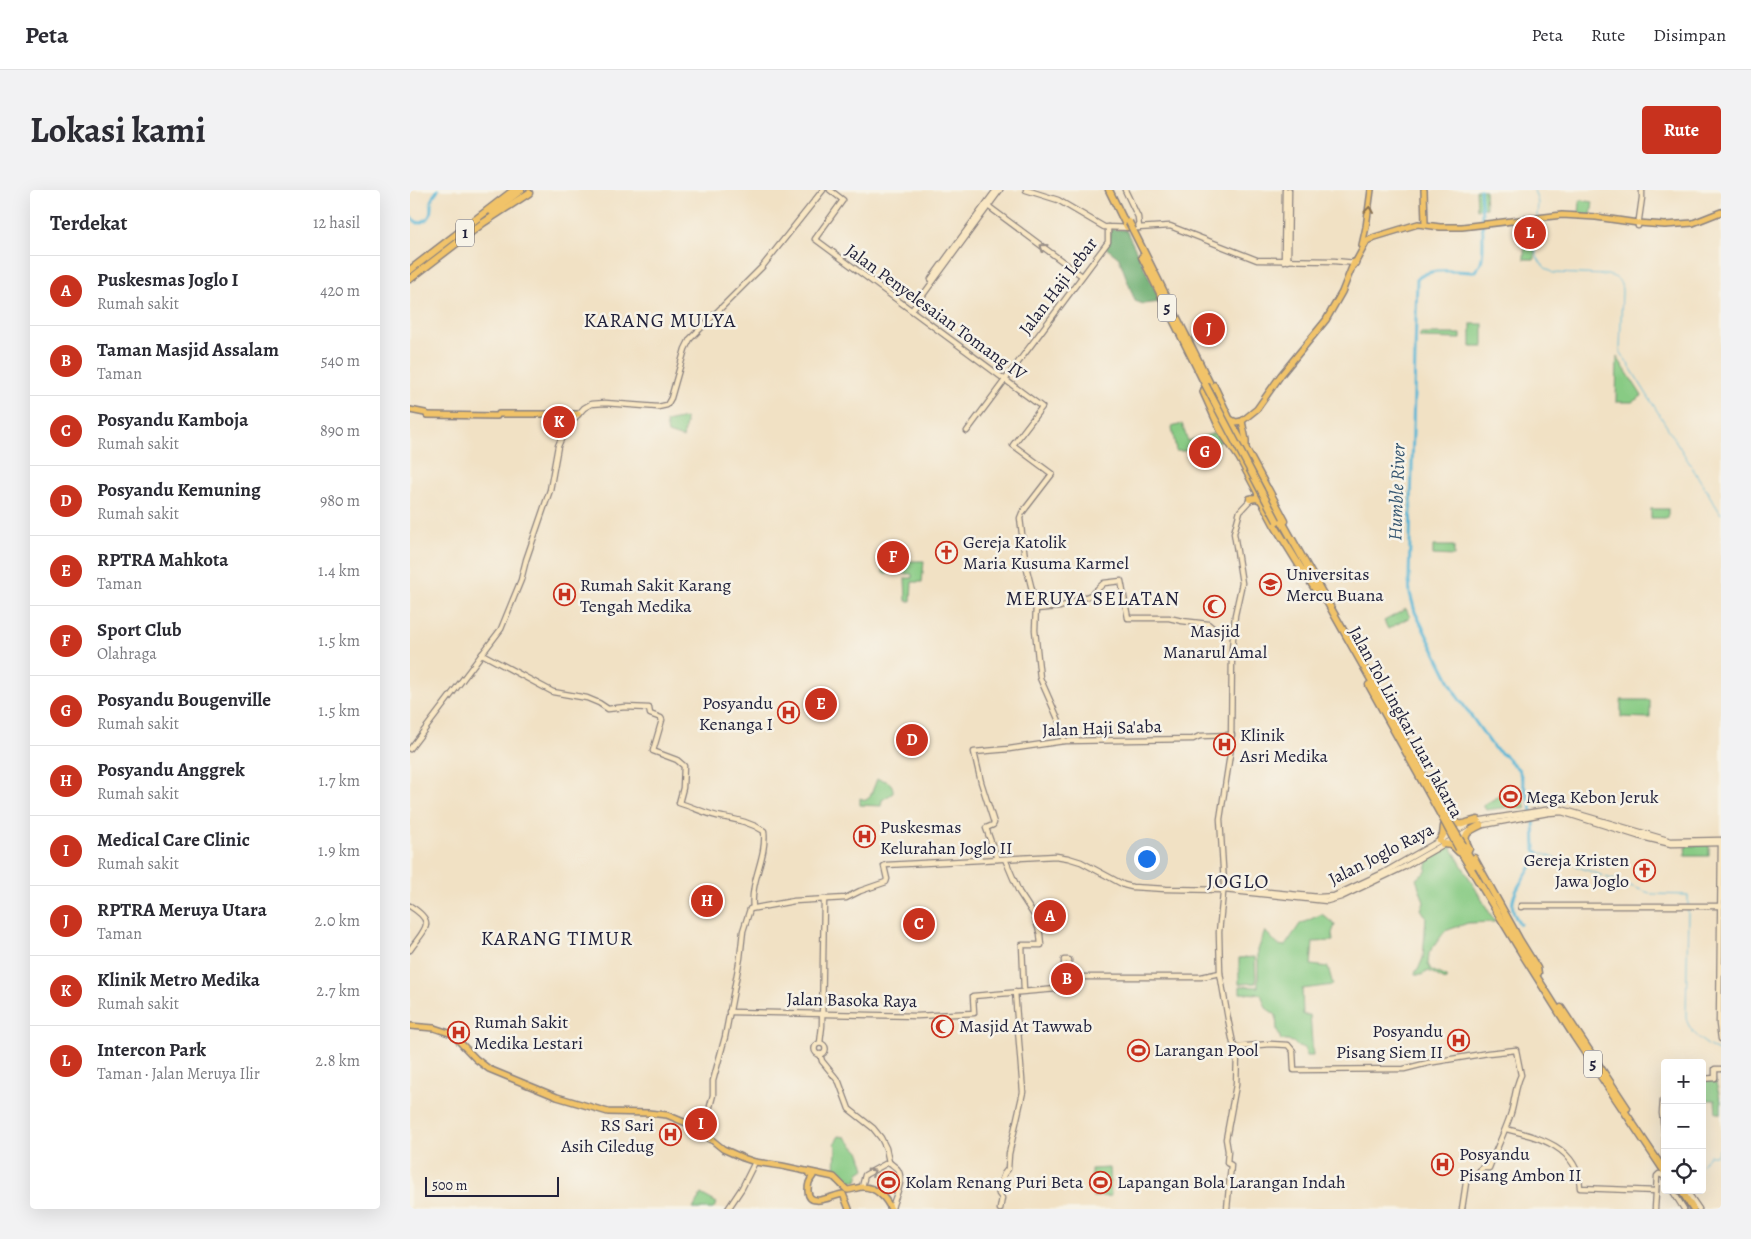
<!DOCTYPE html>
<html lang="id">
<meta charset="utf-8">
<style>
:root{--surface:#fff;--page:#f2f2f3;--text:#2b2b33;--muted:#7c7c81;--line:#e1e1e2;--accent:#c8321e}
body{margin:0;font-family:Alegreya,serif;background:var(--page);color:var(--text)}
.controls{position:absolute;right:15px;bottom:15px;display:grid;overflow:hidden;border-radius:5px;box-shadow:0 5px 20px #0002}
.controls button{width:45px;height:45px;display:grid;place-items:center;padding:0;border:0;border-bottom:1px solid var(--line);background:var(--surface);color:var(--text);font:25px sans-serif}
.scale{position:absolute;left:15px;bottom:12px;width:134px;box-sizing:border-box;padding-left:5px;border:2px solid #22223b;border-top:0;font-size:14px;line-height:18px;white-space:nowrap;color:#22223b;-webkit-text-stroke:4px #f7f3e8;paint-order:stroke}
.you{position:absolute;left:736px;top:668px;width:18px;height:18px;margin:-12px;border:4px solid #fff;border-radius:50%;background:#1a73e8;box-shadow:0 0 0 8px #1a73e833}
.badge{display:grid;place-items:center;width:32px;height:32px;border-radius:50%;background:var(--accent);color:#fff;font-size:16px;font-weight:700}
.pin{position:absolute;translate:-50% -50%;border:2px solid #fff;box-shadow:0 1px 5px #0006}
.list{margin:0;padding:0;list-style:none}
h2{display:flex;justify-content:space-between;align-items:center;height:65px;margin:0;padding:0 20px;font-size:21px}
h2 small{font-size:16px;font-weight:400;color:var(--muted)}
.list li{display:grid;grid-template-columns:32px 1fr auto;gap:15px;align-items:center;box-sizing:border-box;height:70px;padding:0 20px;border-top:1px solid var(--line)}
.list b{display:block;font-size:19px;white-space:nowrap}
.list p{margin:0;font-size:16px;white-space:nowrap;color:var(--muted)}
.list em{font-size:16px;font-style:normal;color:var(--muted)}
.icon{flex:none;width:28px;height:28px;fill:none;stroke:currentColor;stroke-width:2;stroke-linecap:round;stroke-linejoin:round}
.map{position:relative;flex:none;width:1311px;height:1019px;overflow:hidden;border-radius:5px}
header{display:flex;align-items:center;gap:30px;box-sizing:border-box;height:70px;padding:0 25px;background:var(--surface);border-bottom:1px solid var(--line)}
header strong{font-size:24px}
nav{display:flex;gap:28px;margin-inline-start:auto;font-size:18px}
.intro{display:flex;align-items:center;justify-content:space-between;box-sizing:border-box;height:120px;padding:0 30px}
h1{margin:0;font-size:35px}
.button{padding:12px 22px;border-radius:5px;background:var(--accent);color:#fff;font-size:18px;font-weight:700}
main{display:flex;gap:30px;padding:0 30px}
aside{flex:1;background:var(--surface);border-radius:5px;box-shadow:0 5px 20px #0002}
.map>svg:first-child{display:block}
.green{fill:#88cb84;stroke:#557660}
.forest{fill:#6eaf72;stroke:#486856}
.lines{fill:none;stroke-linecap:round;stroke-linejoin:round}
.stream{stroke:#57b6d6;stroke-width:1}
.river{stroke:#57b6d6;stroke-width:3}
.secondary-casing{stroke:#8a8280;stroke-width:7}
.primary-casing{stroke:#8a8280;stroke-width:8}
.highway-casing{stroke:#8a8280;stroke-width:9}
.secondary{stroke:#f9e7c3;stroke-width:4.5}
.primary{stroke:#f1c369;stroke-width:5}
.highway{stroke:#f1c369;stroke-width:6}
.highway-bridge-casing{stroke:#8a8280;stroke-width:9;stroke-linecap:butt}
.highway-bridge{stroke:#f1c369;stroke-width:6}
.oneway{stroke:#8a7252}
.oneway2{stroke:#988e86}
.labels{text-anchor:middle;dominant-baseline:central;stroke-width:5;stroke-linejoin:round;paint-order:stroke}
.shield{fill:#f7f3e8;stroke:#62616f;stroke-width:1}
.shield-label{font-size:16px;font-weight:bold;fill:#22223b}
.street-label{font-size:18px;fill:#22223b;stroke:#f7f3e8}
.poi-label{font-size:18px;fill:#22223b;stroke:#f7f3e8;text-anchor:start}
.water-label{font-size:19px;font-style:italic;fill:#355671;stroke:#f7f3e8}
.quarter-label{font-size:20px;letter-spacing:1px;fill:#22223b;stroke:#f7f3e8}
</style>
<header>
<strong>Peta</strong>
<nav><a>Peta</a><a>Rute</a><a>Disimpan</a></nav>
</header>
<div class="intro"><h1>Lokasi kami</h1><a class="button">Rute</a></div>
<main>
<aside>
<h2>Terdekat<small>12 hasil</small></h2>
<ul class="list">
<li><span class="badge">A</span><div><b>Puskesmas Joglo I</b><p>Rumah sakit</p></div><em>420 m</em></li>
<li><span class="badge">B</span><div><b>Taman Masjid Assalam</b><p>Taman</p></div><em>540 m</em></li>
<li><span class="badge">C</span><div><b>Posyandu Kamboja</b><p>Rumah sakit</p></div><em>890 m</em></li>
<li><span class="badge">D</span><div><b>Posyandu Kemuning</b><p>Rumah sakit</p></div><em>980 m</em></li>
<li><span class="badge">E</span><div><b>RPTRA Mahkota</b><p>Taman</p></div><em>1.4 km</em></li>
<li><span class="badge">F</span><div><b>Sport Club</b><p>Olahraga</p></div><em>1.5 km</em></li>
<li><span class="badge">G</span><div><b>Posyandu Bougenville</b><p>Rumah sakit</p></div><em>1.5 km</em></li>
<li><span class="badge">H</span><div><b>Posyandu Anggrek</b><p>Rumah sakit</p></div><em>1.7 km</em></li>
<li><span class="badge">I</span><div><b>Medical Care Clinic</b><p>Rumah sakit</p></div><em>1.9 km</em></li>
<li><span class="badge">J</span><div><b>RPTRA Meruya Utara</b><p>Taman</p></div><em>2.0 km</em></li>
<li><span class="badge">K</span><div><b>Klinik Metro Medika</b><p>Rumah sakit</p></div><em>2.7 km</em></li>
<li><span class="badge">L</span><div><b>Intercon Park</b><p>Taman · Jalan Meruya Ilir</p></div><em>2.8 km</em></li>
</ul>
</aside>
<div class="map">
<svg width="1311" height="1019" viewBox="0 0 1311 1019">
<rect width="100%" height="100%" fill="#f7f3e8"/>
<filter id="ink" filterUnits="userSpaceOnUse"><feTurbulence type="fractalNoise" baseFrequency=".02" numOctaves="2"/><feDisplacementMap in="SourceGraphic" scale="10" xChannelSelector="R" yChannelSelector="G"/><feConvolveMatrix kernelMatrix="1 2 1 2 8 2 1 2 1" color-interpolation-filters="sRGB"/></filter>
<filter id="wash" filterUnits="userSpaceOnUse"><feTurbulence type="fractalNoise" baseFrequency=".0096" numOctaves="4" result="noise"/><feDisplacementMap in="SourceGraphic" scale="20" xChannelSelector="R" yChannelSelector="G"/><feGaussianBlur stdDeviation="1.12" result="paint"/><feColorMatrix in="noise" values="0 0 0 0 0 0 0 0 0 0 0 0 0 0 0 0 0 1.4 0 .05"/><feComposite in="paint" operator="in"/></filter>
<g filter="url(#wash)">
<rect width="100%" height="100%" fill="#f1e1c4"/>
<g class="green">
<polygon points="1066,0 1075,0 1076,18 1067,19"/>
<polygon points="1170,10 1183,12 1181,26 1169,25"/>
<polygon points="1124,32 1125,69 1114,69 1115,34"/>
<polygon points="806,128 812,142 791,150 786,137"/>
<rect x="1061" y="134" width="12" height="23"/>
<polygon points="1010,144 1051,144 1051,149 1010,148"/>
<polygon points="1207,167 1232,206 1222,212 1206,212"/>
<polygon points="275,228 276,233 273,248 258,243 256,232"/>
<path d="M 772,234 L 778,251 L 808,242 L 814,251 L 803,254 L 803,258 C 790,257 778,262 766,261 L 762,237 Z"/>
<rect x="1241" y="319" width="17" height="9"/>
<polygon points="1023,356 1044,356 1044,366 1023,365"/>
<polygon points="482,357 490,364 492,371 514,371 512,392 502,392 501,411 496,411 495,388 502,388 502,384 473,383 475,359"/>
<polygon points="996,419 1000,427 978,439 974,431"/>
<polygon points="1211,510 1240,510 1240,528 1211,527"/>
<path d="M 467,589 C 476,590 484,592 483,603 L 472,610 L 471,616 L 450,615 L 450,608 L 456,610 L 460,607 Z"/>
<polygon points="1108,596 1116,618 1099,617 1076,620 1073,615"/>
<polygon points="1299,655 1299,666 1275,666 1276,656"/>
<polygon points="1035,656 1041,657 1085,732 1058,733 1035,741 1019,763 1018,774 1021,780 1037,787 1035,790 1019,781 1011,785 1005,785 1006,780 1008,780 1013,768 1016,727 1011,719 1014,713 1013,709 1006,689 1016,682 1019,665"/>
<polygon points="912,724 925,735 922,743 923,751 903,752 901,775 918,777 923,795 892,799 893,825 900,825 903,866 896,866 895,858 888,857 883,852 871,850 867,840 866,825 856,818 851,804 830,803 830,796 848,797 848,760 855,741 868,755 875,756 890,734"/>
<polygon points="845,767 846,793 829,794 829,768"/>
<polygon points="1292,890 1305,890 1311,911 1311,923 1306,923 1305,910 1292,910"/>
<polygon points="429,946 435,947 450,963 455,979 449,983 447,991 434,991 430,986 425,984 426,956 424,954"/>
<polygon points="699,978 701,1006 683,1007 681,979"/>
<polygon points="291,1004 307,1013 303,1019 283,1019"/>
</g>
<polygon class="forest" points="701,39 716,40 751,112 733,114 725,111 709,68 695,57 699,51"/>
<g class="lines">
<g class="stream">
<polyline points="1124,0 1128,13 1127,26"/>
<path d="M 1126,30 C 1124,52 1121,71 1143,83 L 1197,85 C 1207,87 1211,90 1212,100 L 1210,161 L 1311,324"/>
<polyline points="1128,662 1242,704 1278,705 1278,715"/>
<path d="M 1278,720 L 1276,828 C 1279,842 1297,857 1311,862"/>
<polyline points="1311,886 1311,887"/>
<polyline points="1292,975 1299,965 1306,965 1311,957"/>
</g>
<g class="river">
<path d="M 1070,0 C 1071,16 1076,58 1071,72 C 1070,76 1066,79 1064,82 C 1044,82 1023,76 1007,89 L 999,390 L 1000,403 L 1005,422 L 1047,506 L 1084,558 L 1095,566 L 1109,580 L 1124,627 L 1125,660 L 1128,662 C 1123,680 1099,701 1103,719 C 1103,724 1107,729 1110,734"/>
<path d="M 0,27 L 8,33 C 28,27 17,19 23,7 C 24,4 27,2 28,0"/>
</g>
</g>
</g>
<g filter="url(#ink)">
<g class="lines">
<defs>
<g id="secondary">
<polyline points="420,0 433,10 405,49 632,217 603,255 642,284 612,323 610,328 616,376 626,416 625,440 630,488 649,531 654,551"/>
<polyline points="616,0 648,10 694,37 727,38 760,36 847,70 924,71 946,73"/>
<polyline points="715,0 728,27 729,38"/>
<polyline points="578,16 672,86"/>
<polyline points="1228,36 1232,8 1232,0"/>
<polyline points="874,71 875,0"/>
<polyline points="878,71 879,0"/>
<polyline points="521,89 586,0"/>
<polyline points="502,120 590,0"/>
<polyline points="557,241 698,52 698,37"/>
<polyline points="626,419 650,417 681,405 694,393 711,391 718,428 759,428 772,431 798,434 804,439 823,441"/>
<path d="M 72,464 L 143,502 L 177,508 L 189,513 L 198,519 L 215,517 L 239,518 L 240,524 L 251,528 L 252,530 L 243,561 L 267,570 L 274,576 L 273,598 L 269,613 C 283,617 298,625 312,627 C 328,630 340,632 354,641 C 357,668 340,690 343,718"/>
<polyline points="0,559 91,439 111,390 116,370 140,300 148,256 156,238 174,218 181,214 195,213 248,217 257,215 261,208 275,159 280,149 352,77 413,0"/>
<polyline points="1066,631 1148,618 1261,651 1311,650"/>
<polyline points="1068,636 1138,623 1152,622 1228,646 1261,654 1311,653"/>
<polyline points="1311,651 1309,834 1311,849"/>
<polyline points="587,669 576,638 583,635 584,633 571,592 564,562 599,559 654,551 783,549 790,546 822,545"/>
<polyline points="595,669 609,702 624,725 630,744 631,755 612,755 614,801"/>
<polyline points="815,692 818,696 830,700"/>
<polyline points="848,701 909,707 924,706 973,683 1057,635"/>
<path d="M 0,716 C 27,733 15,738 0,760"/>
<polyline points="1111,717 1111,716 1311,716"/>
<polyline points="659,787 791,787 810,783"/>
<polyline points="319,822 507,826 564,823 563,806 659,798 659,770 654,770 655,798"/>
<polyline points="410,853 412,836 414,709"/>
<circle cx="410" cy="859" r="5.5"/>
<path d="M 826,857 L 860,854 L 878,855 L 883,861 L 884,880 L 994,879 L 1018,873 L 1078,863 L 1106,860 L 1111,885 C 1105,897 1105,910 1101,923 C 1095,942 1086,959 1079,978 L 1072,978 L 1064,987 L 1057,986 L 1052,1019"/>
<polyline points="410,864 412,871 429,892 439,919 463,938 471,948 476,958 479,972"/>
<polyline points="1292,889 1305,888 1305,879 1311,879"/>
<polyline points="1255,910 1253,910 1252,923 1255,947"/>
<path d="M 1096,939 C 1128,947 1169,957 1170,998 L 1246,1001"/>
<polyline points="300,950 301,941 298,924 303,905 303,891 315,847 330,768 333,741 340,719 384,711 436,708 450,701 476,692 477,689 474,676 476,675 646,666 658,668 671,672 714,695 722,697 756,699 814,700 917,711 931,707 994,677 1059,640"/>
<polyline points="1255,950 1255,967"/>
<path d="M 479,972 C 482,975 486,977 488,980 C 495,992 484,1007 482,1019"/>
<polyline points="452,997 455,985 479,972"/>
<polyline points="1262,1000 1274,1019"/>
<polyline points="1276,1000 1289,1019"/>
<polyline points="318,1019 332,998 345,972"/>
<polyline points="590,1019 592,1008 589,1004 588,1000 594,984 598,979 599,964 613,902 605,802"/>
<polyline points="817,1019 821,975 817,973 818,961 816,949 826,895 827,866 826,857 823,853 818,829 810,783 809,742 814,694 810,629 821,558 822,459 825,425 832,393 824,343 830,321 842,308"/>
<polyline points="1245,1019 1247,986 1249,984 1252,985 1255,988"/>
</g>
<g id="primary">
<polyline points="1014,0 1015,34"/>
<polyline points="952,55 956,37 961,0"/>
<polyline points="944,75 957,51 965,47 1008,34 1030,37 1052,37 1152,25 1186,27 1228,33 1255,35 1283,33 1311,22"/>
<polyline points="803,196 804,195 820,229 858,299"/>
<polyline points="794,199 793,202 810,240 829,268 848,304"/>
<polyline points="0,220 15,223"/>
<polyline points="89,224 168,224"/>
<polyline points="17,225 87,226"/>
<polyline points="820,229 826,232 832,231 847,219 871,185 916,130 932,102 944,72"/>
<polyline points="832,231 836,250 836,258"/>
<path d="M 0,836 L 24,838 L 42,844 L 66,869 L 79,879 L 147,907 L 198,922 L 238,923 L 257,925 L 286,937 L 313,959 L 333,968 L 345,972 L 372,976 L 424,987 L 437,1000 C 442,1000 448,997 453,997 C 466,997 476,1008 481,1019"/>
<polyline points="294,943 297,941 299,936"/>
<path d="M 399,984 L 403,986 C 399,991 398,994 398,1001 C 399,1019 423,1005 433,1004 L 439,1019"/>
</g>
<g id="highway">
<polyline points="699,0 717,37"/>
<polyline points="82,22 111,0"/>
<polyline points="723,40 799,192"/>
<polyline points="732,67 795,194"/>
<polyline points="0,80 104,0"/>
<polyline points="0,89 73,33 119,3"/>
<polyline points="798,206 821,254"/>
<polyline points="858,299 875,331"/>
<polyline points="848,304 865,336 894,383"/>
<polyline points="840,309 846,308 851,310"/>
<polyline points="870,328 995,550 1035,625"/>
<polyline points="893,380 905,399"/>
<polyline points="959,495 1032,627"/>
<path d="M 1036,619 C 1049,641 1048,634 1068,630"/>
<polyline points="1030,650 1033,645 1034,636"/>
<polyline points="1033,654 1042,655 1049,662"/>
<polyline points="1053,655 1064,675"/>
<polyline points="1049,659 1113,765 1164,846 1255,982"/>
<path d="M 1059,659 C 1051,644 1058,641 1071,635"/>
<polyline points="1064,668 1109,749 1127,778 1128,783"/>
<polyline points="1151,818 1217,918"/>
<polyline points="1271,1000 1283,1019"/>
</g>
</defs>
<use href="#secondary" class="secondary-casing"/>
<use href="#primary" class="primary-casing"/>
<use href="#highway" class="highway-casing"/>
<use href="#secondary" class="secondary"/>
<use href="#primary" class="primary"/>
<use href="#highway" class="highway"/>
<defs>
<g id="highway-bridge">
<polyline points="719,32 723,40"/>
<polyline points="795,194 867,331"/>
<polyline points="1035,625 1053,655"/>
<polyline points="1032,627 1049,659"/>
</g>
</defs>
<use href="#highway-bridge" class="highway-bridge-casing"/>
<use href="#highway-bridge" class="highway-bridge"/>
</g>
<defs><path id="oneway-chevron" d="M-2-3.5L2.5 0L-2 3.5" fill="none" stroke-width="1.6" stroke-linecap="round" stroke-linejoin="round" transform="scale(1.25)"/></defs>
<use class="oneway" href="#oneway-chevron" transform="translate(959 20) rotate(-83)"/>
<g class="oneway2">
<use href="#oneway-chevron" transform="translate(633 57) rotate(-144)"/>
<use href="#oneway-chevron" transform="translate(462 982) rotate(-31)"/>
</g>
</g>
<defs>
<symbol id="church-ring" viewBox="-11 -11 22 22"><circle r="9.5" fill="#f7f3e8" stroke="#c8321e" stroke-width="1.5"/><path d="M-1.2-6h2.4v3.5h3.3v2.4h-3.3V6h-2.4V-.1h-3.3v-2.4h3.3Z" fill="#c8321e"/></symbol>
<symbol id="university-ring" viewBox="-11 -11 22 22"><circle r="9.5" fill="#f7f3e8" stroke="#c8321e" stroke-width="1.5"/><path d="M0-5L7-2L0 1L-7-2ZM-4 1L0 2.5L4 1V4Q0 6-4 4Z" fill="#c8321e"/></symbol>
<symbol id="hospital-ring" viewBox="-11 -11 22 22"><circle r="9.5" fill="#f7f3e8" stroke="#c8321e" stroke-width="1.5"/><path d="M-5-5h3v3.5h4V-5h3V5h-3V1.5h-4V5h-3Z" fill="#c8321e"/></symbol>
<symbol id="mosque-ring" viewBox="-11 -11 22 22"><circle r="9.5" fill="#f7f3e8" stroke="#c8321e" stroke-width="1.5"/><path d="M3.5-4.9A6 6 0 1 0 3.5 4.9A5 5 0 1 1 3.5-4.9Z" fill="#c8321e"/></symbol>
<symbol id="stadium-ring" viewBox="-11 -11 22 22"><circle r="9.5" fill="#f7f3e8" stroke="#c8321e" stroke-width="1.5"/><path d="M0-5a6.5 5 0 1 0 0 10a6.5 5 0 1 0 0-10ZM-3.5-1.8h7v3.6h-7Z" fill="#c8321e"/></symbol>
</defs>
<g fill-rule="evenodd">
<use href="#church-ring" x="524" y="350" width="25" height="25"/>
<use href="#university-ring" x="848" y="382" width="25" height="25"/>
<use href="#hospital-ring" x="142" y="392" width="25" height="25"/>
<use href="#mosque-ring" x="792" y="404" width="25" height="25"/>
<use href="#hospital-ring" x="366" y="510" width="25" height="25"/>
<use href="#hospital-ring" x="802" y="542" width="25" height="25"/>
<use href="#stadium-ring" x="1088" y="594" width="25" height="25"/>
<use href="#hospital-ring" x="442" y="634" width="25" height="25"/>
<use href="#church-ring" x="1222" y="668" width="25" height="25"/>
<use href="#mosque-ring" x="520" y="824" width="25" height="25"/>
<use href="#hospital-ring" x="36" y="830" width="25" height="25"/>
<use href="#hospital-ring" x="1036" y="838" width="25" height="25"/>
<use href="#stadium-ring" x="716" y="848" width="25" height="25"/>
<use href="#hospital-ring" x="248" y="932" width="25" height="25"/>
<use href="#hospital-ring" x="1020" y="962" width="25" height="25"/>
<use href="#stadium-ring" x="466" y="980" width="25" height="25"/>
<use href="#stadium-ring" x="678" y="980" width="25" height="25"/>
</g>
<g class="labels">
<g class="shield">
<rect x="46" y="29.5" width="18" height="27" rx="4"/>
<rect x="748" y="104.5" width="18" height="27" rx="4"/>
<rect x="1174" y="860.5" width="18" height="27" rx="4"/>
</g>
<g class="shield-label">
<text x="55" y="43">1</text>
<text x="757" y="118">5</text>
<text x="1183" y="874">5</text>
</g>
<g class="street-label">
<text transform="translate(648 96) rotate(-53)">Jalan Haji Lebar</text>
<text transform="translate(526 122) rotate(36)">Jalan Penyelesaian Tomang IV</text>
<text transform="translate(996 532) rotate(61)">Jalan Tol Lingkar Luar Jakarta</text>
<text transform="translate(692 538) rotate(-2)">Jalan Haji Sa'aba</text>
<text transform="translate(971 664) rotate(-27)">Jalan Joglo Raya</text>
<text transform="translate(442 810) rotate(1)">Jalan Basoka Raya</text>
</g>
<g class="poi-label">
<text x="553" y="352">Gereja Katolik<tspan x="553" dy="21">Maria Kusuma Karmel</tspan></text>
<text x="876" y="384">Universitas<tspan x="876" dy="21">Mercu Buana</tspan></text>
<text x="170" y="395">Rumah Sakit Karang<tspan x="170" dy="21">Tengah Medika</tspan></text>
<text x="805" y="441" text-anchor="middle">Masjid<tspan x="805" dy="21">Manarul Amal</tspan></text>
<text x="363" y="513" text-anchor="end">Posyandu<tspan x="363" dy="21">Kenanga I</tspan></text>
<text x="830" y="545">Klinik<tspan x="830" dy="21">Asri Medika</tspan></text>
<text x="1116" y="607">Mega Kebon Jeruk</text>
<text x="470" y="637">Puskesmas<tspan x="470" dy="21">Kelurahan Joglo II</tspan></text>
<text x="1219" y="670" text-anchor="end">Gereja Kristen<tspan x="1219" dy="21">Jawa Joglo</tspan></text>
<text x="64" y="832">Rumah Sakit<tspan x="64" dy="21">Medika Lestari</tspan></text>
<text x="549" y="836">Masjid At Tawwab</text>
<text x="1033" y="841" text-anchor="end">Posyandu<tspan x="1033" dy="21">Pisang Siem II</tspan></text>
<text x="744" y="860">Larangan Pool</text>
<text x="244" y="935" text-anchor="end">RS Sari<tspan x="244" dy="21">Asih Ciledug</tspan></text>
<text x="1049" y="964">Posyandu<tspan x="1049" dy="21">Pisang Ambon II</tspan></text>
<text x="495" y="992">Kolam Renang Puri Beta</text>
<text x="707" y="992">Lapangan Bola Larangan Indah</text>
</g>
<g class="water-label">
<text transform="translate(987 302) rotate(-88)">Humble River</text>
</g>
<g class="quarter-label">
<text x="250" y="130">KARANG MULYA</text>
<text x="683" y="408">MERUYA SELATAN</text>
<text x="828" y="691">JOGLO</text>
<text x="147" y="748">KARANG TIMUR</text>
</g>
</g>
</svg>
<div class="controls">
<button>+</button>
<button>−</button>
<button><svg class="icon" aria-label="locate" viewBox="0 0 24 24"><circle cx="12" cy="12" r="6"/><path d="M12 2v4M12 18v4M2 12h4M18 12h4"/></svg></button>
</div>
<div class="scale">500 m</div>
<div class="you"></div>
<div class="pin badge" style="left:640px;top:726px">A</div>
<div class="pin badge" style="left:657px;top:789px">B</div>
<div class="pin badge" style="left:509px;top:734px">C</div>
<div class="pin badge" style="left:502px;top:550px">D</div>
<div class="pin badge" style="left:411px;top:514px">E</div>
<div class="pin badge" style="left:483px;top:367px">F</div>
<div class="pin badge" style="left:795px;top:262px">G</div>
<div class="pin badge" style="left:297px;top:711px">H</div>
<div class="pin badge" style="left:291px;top:934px">I</div>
<div class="pin badge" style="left:799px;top:139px">J</div>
<div class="pin badge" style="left:149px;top:232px">K</div>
<div class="pin badge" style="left:1120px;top:43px">L</div>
</div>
</main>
